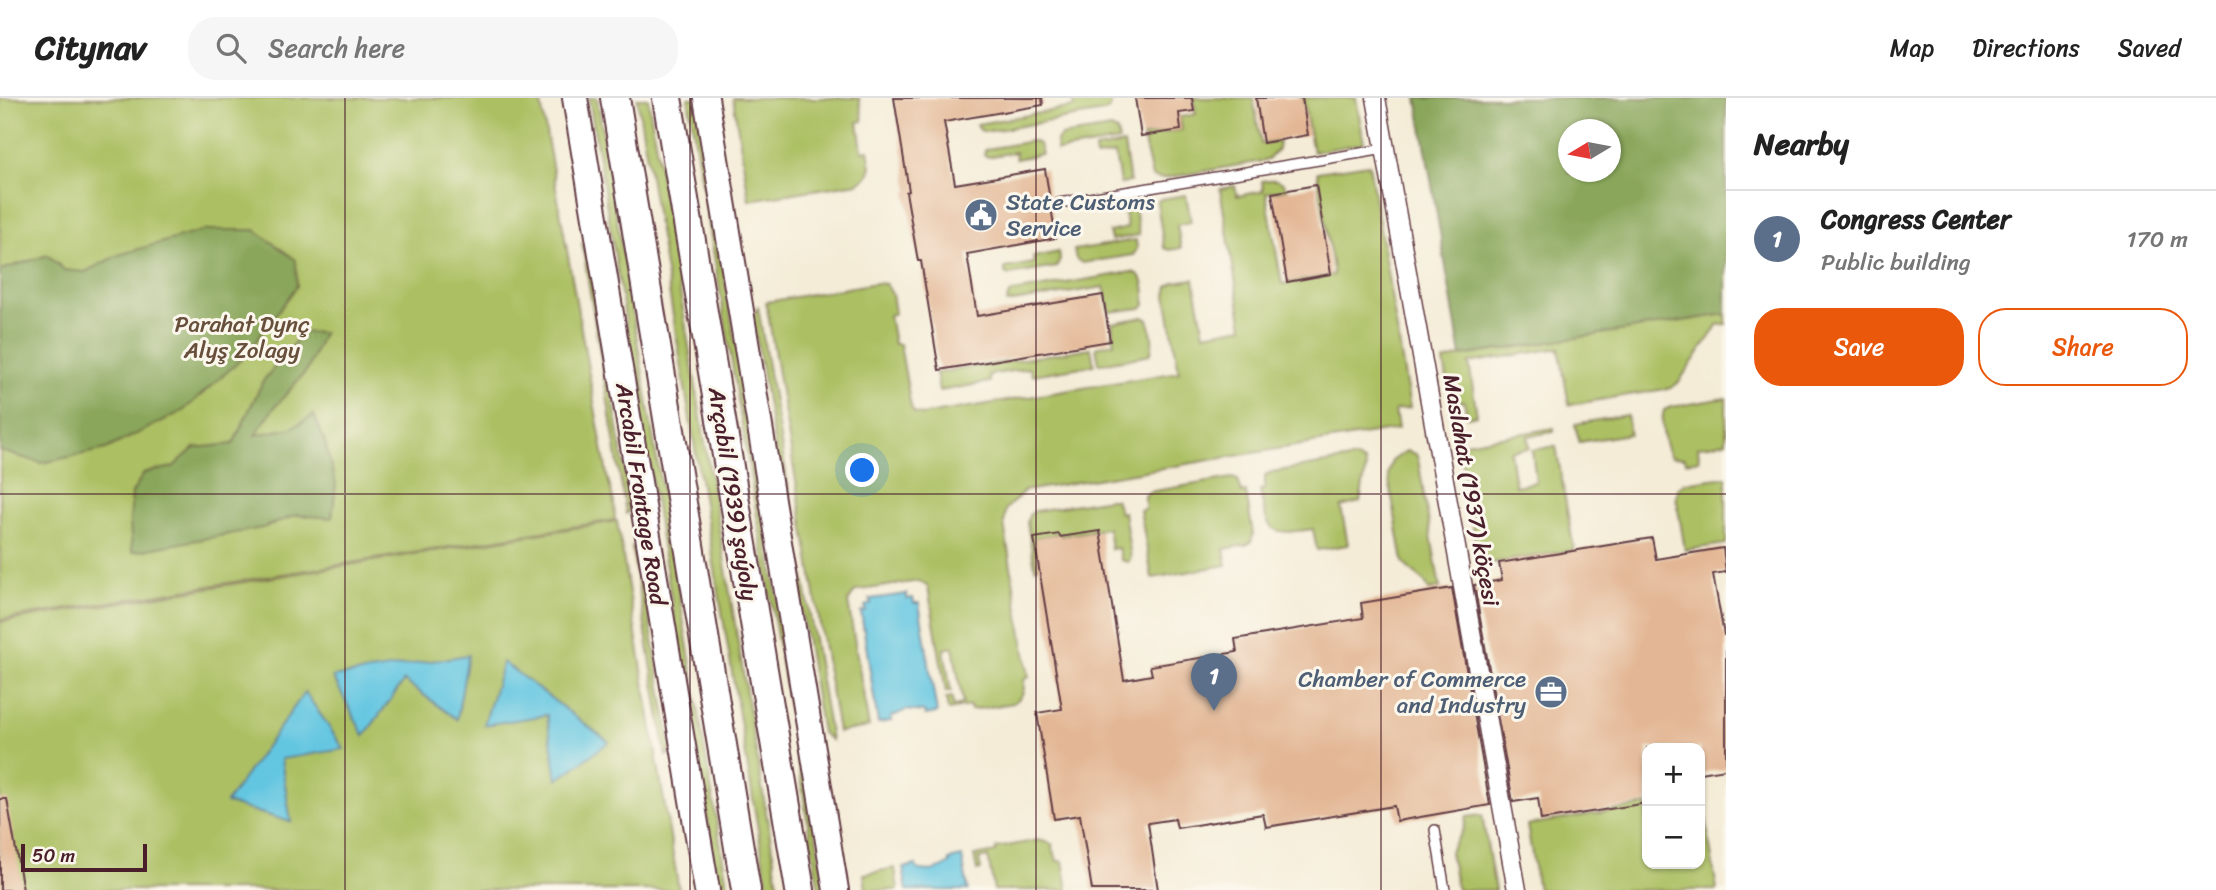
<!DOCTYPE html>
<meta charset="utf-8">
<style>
:root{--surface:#fff;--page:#f6f6f6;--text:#222;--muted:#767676;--line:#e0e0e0;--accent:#ea580c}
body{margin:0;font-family:Sriracha,sans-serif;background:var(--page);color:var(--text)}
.controls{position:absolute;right:21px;bottom:21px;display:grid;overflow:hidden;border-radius:14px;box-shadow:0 2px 5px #0004}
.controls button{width:63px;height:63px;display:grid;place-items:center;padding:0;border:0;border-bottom:2px solid var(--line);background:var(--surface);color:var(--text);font:35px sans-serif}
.compass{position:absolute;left:1558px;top:21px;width:63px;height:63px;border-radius:50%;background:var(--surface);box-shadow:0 2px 5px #0004;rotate:260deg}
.scale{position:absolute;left:21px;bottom:18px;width:126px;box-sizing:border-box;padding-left:7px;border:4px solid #4a1f2b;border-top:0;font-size:19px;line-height:24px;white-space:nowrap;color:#4a1f2b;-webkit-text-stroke:5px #fbf7ec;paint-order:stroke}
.you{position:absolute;left:863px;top:373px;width:24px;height:24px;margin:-18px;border:5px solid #fff;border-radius:50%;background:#1a73e8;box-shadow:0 0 0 10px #1a73e833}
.badge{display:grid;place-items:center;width:46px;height:46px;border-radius:50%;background:var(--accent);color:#fff;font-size:23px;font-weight:700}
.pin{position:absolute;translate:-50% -58px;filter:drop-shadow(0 2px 4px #0008)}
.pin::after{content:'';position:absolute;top:37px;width:24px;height:21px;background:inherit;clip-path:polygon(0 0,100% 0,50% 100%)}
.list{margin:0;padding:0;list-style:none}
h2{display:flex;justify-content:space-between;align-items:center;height:91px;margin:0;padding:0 28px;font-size:30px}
h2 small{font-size:23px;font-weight:400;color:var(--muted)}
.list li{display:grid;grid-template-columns:46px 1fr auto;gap:21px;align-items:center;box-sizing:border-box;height:98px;padding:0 28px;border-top:2px solid var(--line)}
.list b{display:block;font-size:26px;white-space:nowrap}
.list p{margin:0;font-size:23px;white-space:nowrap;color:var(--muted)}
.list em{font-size:23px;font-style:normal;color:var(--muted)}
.actions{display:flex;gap:14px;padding:21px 28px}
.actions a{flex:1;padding:16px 0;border:2px solid var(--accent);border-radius:28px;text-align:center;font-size:24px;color:var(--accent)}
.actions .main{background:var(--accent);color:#fff}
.icon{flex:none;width:38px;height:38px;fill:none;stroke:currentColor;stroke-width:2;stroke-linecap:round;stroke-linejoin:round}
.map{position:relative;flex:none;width:1726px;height:792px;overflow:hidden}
header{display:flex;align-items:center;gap:42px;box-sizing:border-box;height:98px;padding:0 35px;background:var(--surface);border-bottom:2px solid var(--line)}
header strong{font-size:33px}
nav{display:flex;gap:38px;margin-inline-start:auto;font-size:24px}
.search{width:490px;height:63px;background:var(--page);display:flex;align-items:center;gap:18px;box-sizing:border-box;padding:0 24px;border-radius:28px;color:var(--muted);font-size:26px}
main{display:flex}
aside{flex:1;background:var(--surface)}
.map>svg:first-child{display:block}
.green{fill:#acc064;stroke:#7b7048;stroke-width:2}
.forest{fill:#89a65a;stroke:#6a6242;stroke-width:2;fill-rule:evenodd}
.water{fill:#63c6e1;stroke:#567286;stroke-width:2}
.building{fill:#e3b795}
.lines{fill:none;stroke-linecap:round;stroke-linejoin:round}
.lane-casing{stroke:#643e45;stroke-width:12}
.street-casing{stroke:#643e45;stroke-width:21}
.secondary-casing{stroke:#643e45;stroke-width:28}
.primary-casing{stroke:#643e45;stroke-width:32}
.lane{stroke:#fff;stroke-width:9}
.street{stroke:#fff;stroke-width:18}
.secondary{stroke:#fff;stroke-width:24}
.primary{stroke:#fff;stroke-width:28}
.grid{fill:none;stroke:#4a1f2b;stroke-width:2;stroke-opacity:0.55}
.labels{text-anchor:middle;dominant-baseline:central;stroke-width:6;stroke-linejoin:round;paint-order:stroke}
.service-label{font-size:23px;fill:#4e5e75;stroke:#fbf7ec;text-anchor:start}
.park-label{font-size:23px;fill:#674f3c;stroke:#fbf7ec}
.street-label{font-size:23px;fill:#4a1f2b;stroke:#fbf7ec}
</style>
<header>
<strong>Citynav</strong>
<div class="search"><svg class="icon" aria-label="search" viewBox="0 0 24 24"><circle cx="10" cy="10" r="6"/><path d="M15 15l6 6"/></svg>Search here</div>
<nav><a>Map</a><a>Directions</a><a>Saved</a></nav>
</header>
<main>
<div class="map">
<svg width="1726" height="792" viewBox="0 0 1726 792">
<rect width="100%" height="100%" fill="#fbf7ec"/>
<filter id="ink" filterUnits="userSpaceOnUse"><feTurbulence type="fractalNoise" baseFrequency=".0143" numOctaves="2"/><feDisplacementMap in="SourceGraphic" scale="14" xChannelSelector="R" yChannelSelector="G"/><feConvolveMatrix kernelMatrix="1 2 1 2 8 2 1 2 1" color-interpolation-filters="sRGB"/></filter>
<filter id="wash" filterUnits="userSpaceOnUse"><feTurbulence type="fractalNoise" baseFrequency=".00686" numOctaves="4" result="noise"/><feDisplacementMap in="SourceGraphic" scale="28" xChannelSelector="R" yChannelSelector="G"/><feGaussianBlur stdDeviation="1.57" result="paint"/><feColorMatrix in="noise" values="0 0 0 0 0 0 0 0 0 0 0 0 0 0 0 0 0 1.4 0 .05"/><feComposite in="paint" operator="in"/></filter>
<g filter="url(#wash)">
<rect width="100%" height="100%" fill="#f4ecd7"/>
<g class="green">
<polygon points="0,0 540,0 607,377 614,405 615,422 0,522"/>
<polygon points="589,0 597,0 728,792 719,792"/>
<polygon points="637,0 648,0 779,792 768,792"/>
<polygon points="688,0 695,0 825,792 819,792"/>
<polygon points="733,0 859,0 863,23 858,24 862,53 868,52 871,69 867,79 858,85 749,102"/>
<path d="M 1073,0 L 1111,0 C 1112,8 1111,11 1104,14 L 985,34 L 980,32 L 977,26 L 1074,9 Z"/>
<polygon points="1193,0 1253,0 1261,46 1279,44 1278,51 1268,62 1160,81 1152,79 1143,39 1182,32 1180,19 1196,16"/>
<polygon points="1303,0 1356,0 1364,45 1313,54"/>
<polygon points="1111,30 1117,33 1119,43 1057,53 1056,44 1061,38"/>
<polygon points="1032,43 1039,46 1042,56 1016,61 1015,54 988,59 984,57 985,52 987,51"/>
<polygon points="1124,46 1130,84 1120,86 1115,56 1096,59 1095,51"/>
<path d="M 1369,66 L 1410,310 L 1395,312 L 1398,331 L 1024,393 L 1006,411 L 1004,426 L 1029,579 L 1024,581 C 1025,592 1023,599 1013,605 L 971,612 L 970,608 L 948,612 L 946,600 L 952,599 L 953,608 L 963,606 L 953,549 L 944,551 L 951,593 L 946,594 L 928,489 L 919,483 L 855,493 L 848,504 L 869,629 L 838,634 L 766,204 L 876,185 L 886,186 L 892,196 L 895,215 L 889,217 L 894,246 L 900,246 L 911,309 L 914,315 L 921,317 L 1179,274 L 1166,197 L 1168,189 L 1175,184 L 1194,181 L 1204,236 L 1243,229 L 1220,91 L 1235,88 L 1237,98 L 1263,93 L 1262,83 C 1273,81 1282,80 1287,91 L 1266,95 L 1282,186 L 1334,177 L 1317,74 Z"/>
<polygon points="1186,97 1191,124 1177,127 1181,150 1170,152 1164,150 1157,104 1161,101"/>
<polygon points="1133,99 1139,137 1111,142 1109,134 1127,130 1123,101"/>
<polygon points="1136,142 1137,151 1133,157 1082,165 1076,161 1074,152"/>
<polygon points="582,144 592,168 630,405 630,413 626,416"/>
<polygon points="1059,154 1060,162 1056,169 1009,177 1005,175 1005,170 1034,165 1033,159"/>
<path d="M 1131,174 C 1146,175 1145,194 1145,207 L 1141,210 L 1110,214 L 1104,189 L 1007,205 L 1008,198 L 1013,194 Z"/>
<polygon points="758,209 831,642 822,635 753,218"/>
<polygon points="1726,216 1726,226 1718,227 1678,285 1671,290 1569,307 1559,250 1469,265 1477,317 1467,319 1464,303 1451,305 1444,263 1461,258"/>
<path d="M 1143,219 L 1148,221 C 1152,232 1154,243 1151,255 L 1145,258 L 1099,266 L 1096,249 L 1114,245 L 1112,225 Z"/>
<polygon points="1091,250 1094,267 1032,277 1030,270 989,277 990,284 939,293 936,275"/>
<path d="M 1726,300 L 1726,344 L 1698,349 L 1699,362 L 1686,364 L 1685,360 L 1671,359 C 1664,349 1660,325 1664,312 L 1671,309 Z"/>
<polygon points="1627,317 1630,336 1579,344 1575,326"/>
<polygon points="1554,330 1554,334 1528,338 1529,350 1510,353 1515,388 1536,384 1532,352 1556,348 1574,452 1479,467 1459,346"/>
<path d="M 1406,353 L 1416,356 L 1418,361 L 1440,490 L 1429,492 C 1424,478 1411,476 1403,464 L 1388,376 L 1392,363 Z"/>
<path d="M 1356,360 L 1364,364 L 1366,370 L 1360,404 L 1341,409 L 1348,447 L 1317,452 L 1313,431 C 1269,437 1268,436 1260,392 L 1265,391 L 1265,377 L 1272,374 Z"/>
<polygon points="1726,379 1726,446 1685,452 1676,398 1678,390 1684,385"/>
<polygon points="1232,380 1238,382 1242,395 1246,394 1253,436 1251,444 1246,447 1224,451 1227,467 1152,480 1140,412 1145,411 1145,398 1149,394"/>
<polygon points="1109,401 1115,401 1120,415 1124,414 1131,460 1128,464 1121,462 1118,450 1111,451 1108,430 1061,438 1060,435 1034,440 1038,469 1035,470 1027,425 1029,417 1035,413"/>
<polygon points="617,423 679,792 0,792 0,524"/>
<polygon points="632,449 638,453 671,649 670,656 666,658"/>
<polygon points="1702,698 1717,792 1538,792 1527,727 1647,707 1647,766 1700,766 1700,699"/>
<path d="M 1482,717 L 1495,792 L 1457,792 L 1450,754 C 1454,741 1466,734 1466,719 Z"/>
<polygon points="1039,742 1052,746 1057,763 1063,763 1068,792 994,792 988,759 979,761 981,772 977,773 974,758 996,754 996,750"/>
<polygon points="895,770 898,792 866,792 864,776"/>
</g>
<g class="forest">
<path d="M 1417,0 L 1726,0 L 1726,216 L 1461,258 ZM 1568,32 L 1610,32 L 1610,74 L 1568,74 Z"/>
<polygon points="205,132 255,132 296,162 297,188 245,258 183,313 106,351 42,365 0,353 0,172 48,157 64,172 85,174 118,157"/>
<polygon points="303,234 323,235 308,271 274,310 255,337 291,330 314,317 324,341 336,386 332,420 297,417 262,430 132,454 130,425 132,395 144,375 173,369 194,350 233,346 263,283"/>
</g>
<g class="water">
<polygon points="907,496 907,501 913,500 914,505 919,505 937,615 925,617 924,614 906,612 891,619 891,623 878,625 861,514 866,513 865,508 871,506 870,501"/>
<polygon points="468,557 457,621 404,583 364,638 333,579"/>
<polygon points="503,564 609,644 557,682 547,617 484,627"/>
<polygon points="305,594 344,651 281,661 291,724 226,705"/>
<path d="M 962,759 L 968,792 L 907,792 L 903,770 L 916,767 L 917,771 C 929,775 939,773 950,765 L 949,762 Z"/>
</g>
<g id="blocks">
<g class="building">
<polygon points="894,0 1042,0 1043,7 944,24 955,86 1045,71 1056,140 967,156 977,218 1103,197 1110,243 939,272 921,163 918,163 906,94 909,93"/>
<polygon points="1135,0 1192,0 1194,13 1179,15 1181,32 1141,38"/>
<polygon points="1256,0 1302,0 1308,37 1263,45"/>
<polygon points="1316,87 1331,176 1287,184 1272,95"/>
<polygon points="1100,433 1124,582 1152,577 1150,568 1237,554 1235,541 1363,520 1361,505 1452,490 1490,707 1397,723 1394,708 1266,729 1263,716 1177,730 1175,721 1148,725 1158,792 1092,792 1080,717 1054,721 1037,615 1062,611 1034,440 1059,436 1060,439"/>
<polygon points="1652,440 1656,461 1723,450 1726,474 1713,476 1724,537 1726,537 1726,671 1700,675 1700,650 1647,650 1647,705 1541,722 1538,700 1513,704 1474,487 1502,482 1499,465"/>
<polygon points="0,701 7,701 23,792 0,792"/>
</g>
</g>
</g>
<g filter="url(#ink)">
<use href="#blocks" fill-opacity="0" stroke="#643e45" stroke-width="2"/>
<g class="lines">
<defs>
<g id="lane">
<polyline points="1059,105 1385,51"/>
<polyline points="1435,732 1445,792"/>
</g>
<polyline id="street" points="1376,0 1517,792"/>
<g id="secondary">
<polyline points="575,0 707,792"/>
<polyline points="706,0 836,792"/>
</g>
<g id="primary">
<polyline points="615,0 746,792"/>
<polyline points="667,0 800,792"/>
</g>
</defs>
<use href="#lane" class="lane-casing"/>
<use href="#street" class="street-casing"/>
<use href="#secondary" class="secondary-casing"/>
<use href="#primary" class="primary-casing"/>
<use href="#lane" class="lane"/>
<use href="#street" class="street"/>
<use href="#secondary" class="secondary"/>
<use href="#primary" class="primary"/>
</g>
</g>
<path class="grid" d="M 345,0 L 345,792M 690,0 L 690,792M 1036,0 L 1036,792M 1381,0 L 1381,792M 0,396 L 1726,396"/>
<defs>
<symbol id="civic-disc" viewBox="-11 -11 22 22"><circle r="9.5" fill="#5c6f8a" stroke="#fbf7ec"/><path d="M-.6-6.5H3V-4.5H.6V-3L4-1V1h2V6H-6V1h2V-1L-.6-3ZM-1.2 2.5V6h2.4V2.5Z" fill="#fff"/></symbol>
<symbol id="office-disc" viewBox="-11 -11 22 22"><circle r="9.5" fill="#5c6f8a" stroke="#fbf7ec"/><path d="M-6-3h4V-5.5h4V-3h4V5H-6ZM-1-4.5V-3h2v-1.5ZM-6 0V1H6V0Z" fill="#fff"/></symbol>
</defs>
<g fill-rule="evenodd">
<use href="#civic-disc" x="962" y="98" width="38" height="38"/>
<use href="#office-disc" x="1532" y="575" width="38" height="38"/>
</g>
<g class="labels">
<g class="service-label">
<text x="1006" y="104">State Customs<tspan x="1006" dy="26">Service</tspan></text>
<text x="1526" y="581" text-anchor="end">Chamber of Commerce<tspan x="1526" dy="26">and Industry</tspan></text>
</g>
<g class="park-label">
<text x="242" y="226">Parahat Dynç<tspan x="242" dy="26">Alyş Zolagy</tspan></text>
</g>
<g class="street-label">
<text transform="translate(1471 392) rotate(80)">Maslahat (1937) köçesi</text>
<text transform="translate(641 396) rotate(81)">Arcabil Frontage Road</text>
<text transform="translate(733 396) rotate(81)">Arçabil (1939) şaýoly</text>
</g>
</g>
</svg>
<div class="controls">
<button>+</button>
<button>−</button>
</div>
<svg class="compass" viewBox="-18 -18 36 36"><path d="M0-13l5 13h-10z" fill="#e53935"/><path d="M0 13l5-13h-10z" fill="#767676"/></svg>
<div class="scale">50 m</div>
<div class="you"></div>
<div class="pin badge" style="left:1214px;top:613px;background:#5c6f8a">1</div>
</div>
<aside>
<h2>Nearby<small></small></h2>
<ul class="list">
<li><span class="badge" style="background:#5c6f8a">1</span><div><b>Congress Center</b><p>Public building</p></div><em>170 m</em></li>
</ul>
<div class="actions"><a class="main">Save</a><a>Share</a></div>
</aside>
</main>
